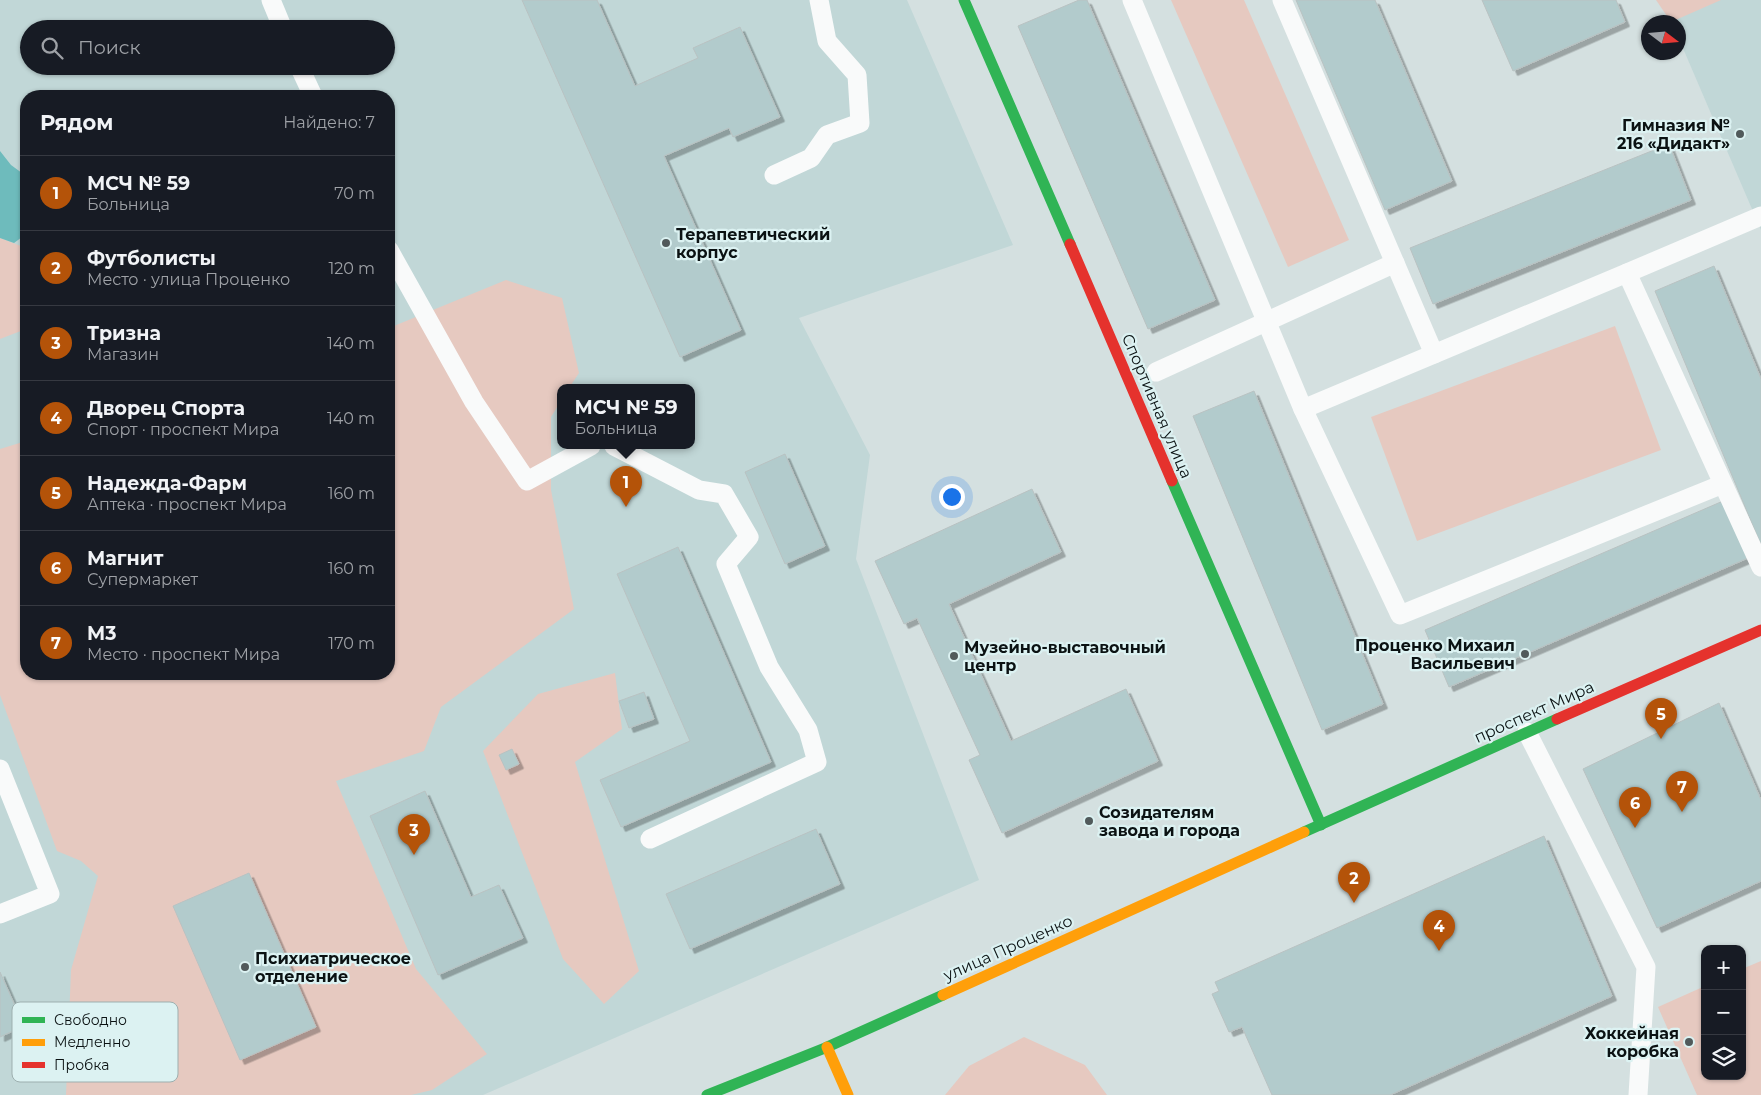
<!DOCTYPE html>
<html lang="ru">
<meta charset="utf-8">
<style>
:root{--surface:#171b24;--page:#242831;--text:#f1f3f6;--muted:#9ea1a6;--line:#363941;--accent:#b45309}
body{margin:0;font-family:Montserrat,sans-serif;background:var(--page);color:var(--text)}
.controls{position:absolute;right:15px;bottom:15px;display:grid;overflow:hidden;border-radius:10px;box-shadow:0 1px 4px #0004}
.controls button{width:45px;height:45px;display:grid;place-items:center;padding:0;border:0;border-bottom:1px solid var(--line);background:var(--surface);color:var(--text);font:25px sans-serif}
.compass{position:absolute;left:1641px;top:15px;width:45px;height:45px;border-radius:50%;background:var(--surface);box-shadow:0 1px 4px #0004;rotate:106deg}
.you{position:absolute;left:951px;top:496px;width:18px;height:18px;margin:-12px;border:4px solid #fff;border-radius:50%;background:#1a73e8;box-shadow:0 0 0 8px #1a73e833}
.badge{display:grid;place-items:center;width:32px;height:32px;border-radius:50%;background:var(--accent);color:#fff;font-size:16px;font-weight:700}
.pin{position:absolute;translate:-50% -41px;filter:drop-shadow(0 1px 2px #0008)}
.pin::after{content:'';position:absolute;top:26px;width:18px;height:15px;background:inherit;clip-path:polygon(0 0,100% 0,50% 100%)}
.popup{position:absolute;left:557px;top:384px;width:138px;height:65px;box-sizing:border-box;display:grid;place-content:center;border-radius:10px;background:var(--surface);filter:drop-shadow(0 1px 4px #0005);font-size:16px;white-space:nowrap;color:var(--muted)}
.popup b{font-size:19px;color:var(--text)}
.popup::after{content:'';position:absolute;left:50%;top:100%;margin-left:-10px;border:10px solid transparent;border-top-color:var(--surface)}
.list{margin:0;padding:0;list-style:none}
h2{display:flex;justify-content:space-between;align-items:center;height:65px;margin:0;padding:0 20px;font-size:21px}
h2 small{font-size:16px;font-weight:400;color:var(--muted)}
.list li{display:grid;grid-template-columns:32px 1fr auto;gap:15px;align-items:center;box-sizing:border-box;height:75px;padding:0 20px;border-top:1px solid var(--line)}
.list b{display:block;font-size:19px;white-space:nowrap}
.list p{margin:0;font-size:16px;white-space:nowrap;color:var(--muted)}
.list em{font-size:16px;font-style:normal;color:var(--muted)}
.icon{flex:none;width:28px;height:28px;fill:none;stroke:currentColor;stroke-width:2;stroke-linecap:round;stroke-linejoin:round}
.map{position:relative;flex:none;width:1761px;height:1095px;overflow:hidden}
.search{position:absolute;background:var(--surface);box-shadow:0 1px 4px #0004;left:20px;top:20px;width:375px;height:55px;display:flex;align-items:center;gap:12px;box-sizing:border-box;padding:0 18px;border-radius:28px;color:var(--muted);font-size:19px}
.panel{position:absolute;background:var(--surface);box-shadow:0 1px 4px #0004;left:20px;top:90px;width:375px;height:590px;border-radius:20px}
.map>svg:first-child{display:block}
.built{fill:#c1d7d7;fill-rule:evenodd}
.green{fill:#e6c9c0;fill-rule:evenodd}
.water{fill:#6ebbbc}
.building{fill:#b2cbcc;stroke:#b9c2c2;filter:url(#shadow)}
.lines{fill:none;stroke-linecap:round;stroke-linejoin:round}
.lane{stroke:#f9fafa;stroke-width:19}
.fast{stroke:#30b455;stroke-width:11}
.slow{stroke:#ff9f0a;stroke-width:11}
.jam{stroke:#e5322d;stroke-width:11}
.poi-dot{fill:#515a5b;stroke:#dcf2f2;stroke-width:2}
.labels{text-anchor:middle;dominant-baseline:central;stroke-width:4.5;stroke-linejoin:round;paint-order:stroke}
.poi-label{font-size:16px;font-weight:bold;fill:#0b1213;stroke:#dcf2f2;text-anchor:start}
.street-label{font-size:16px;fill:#0b1213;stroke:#dcf2f2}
.key{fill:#dcf2f2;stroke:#9dafaf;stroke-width:1}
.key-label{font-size:14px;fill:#0b1213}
</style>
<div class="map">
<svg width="1761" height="1095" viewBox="0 0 1761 1095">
<defs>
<filter id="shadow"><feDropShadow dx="4.5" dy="4.5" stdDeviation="0" flood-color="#0004"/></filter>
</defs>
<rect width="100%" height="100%" fill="#d4e0e0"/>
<g class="built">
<path d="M 0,0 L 907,0 L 1013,245 L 799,318 L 870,455 L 856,559 L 979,880 L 483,1095 L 0,1095 ZM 29,29 L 386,29 L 386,66 L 29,66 ZM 26,96 L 389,96 L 389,674 L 26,674 ZM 561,388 L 691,388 L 691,446 L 561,446 Z"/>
<polygon points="1662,0 1761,0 1761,230 1679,39 1678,22 1671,22"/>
</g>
<g class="green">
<polygon points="1171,0 1244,0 1349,240 1288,267"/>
<polygon points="1656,0 1721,0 1671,22"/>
<polygon points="0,238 26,248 26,329 0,339"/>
<path d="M 506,280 L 562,298 L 579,373 L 569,388 L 561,388 L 561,401 L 551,417 L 551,490 L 574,609 L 441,707 L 424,751 L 336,781 L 416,969 L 487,1054 L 432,1090 L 411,1095 L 66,1095 L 71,970 L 98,876 L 81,861 L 57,851 L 0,695 L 0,449 L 26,441 L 26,674 L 389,674 L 389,328 ZM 249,873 L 316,1027 L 240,1060 L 174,906 Z"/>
<polygon points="1615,326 1661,450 1417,541 1371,417"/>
<polygon points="615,673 622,729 575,762 639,971 604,1004 563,959 483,751 538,694"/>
<polygon points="1761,961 1761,1095 1697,1095 1658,1007 1705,986 1705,1076 1742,1076 1742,969"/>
<polygon points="1024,1037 1085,1065 1107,1095 945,1095 969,1066"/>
</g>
<polygon class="water" points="0,151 11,165 26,176 26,234 14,243 0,238"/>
<g class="building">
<polygon points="522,0 597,0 635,86 698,58 693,48 740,27 780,117 733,137 729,128 664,156 741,330 680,357"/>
<polygon points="1079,0 1087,0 1215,300 1148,329 1018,26"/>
<polygon points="1296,0 1375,0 1452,181 1385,210"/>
<polygon points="1482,0 1616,0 1625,22 1513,71"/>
<polygon points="1669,144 1691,200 1433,304 1410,248"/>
<polygon points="1714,266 1761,379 1761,545 1655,291"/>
<polygon points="1254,391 1383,704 1322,730 1193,416"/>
<polygon points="785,454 825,546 785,564 745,472"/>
<polygon points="1032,489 1061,552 949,604 1011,741 1126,689 1158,761 1002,833 969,760 980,755 917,618 904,624 875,561"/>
<polygon points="1723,501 1748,558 1449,687 1425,630"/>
<polygon points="678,547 771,762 621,827 600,780 690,741 617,574"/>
<polygon points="644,692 654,719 629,728 619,701"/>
<polygon points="1719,703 1761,800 1761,881 1657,928 1583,769"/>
<polygon points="512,749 519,764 506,770 499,755"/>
<polygon points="425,791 471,897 499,885 523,938 438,975 370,816"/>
<polygon points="816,829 840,884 690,949 666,894"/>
<polygon points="1544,836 1612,996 1390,1095 1272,1095 1242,1027 1229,1032 1212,994 1219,991 1215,982"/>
<polygon points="249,873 316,1027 240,1060 173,906"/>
<polygon points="0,972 24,1026 0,1037"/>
</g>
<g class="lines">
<g class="lane">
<polyline points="271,0 283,29"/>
<polyline points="1132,0 1303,409"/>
<polyline points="1282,0 1434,354"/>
<polyline points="299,66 313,96"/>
<polyline points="774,175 811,158 827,135 860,123 857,75 827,41 819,0"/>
<polyline points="389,250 474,402 527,481 591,446"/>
<polyline points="1627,273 1761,216"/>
<polyline points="1156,372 1395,263"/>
<polyline points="614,446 699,490 724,494 749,537 726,564 769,667 808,730 817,762 650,839"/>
<polyline points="1723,484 1400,615 1303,409 1627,273 1761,567"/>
<polyline points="1527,732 1646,967 1638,1095"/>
<polyline points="0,769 50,894 0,914"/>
</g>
<g class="fast">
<polyline points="964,0 1070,244"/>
<polyline points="1172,481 1321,825"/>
<polyline points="1304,832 1557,719"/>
<polyline points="707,1095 825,1048 943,995"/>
</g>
<g class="slow">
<polyline points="943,995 1304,832"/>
<polyline points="827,1047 848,1095"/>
</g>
<g class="jam">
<polyline points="1070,244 1172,481"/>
<polyline points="1557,719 1761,630"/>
</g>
</g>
<g class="poi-dot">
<circle cx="1740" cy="134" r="5"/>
<circle cx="666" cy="243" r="5"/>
<circle cx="1525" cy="654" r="5"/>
<circle cx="954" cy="656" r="5"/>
<circle cx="1089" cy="821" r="5"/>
<circle cx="245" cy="967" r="5"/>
<circle cx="1689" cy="1042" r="5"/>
</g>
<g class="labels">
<g class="poi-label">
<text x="1730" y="125" text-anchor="end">Гимназия №<tspan x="1730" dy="18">216 «Дидакт»</tspan></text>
<text x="676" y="234">Терапевтический<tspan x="676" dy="18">корпус</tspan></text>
<text x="1515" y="645" text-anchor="end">Проценко Михаил<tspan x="1515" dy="18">Васильевич</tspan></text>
<text x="964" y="647">Музейно-выставочный<tspan x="964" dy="18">центр</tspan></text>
<text x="1099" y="812">Созидателям<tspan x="1099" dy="18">завода и города</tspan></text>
<text x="255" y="958">Психиатрическое<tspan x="255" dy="18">отделение</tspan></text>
<text x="1679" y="1033" text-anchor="end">Хоккейная<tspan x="1679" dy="18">коробка</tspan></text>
</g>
<g class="street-label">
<text transform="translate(1157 406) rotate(67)">Спортивная улица</text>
<text transform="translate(1534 712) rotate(-24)">проспект Мира</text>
<text transform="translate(1008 948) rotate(-24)">улица Проценко</text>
</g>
</g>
<rect x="12" y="1002" width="166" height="80" rx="8" class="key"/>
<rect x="22" y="1017" width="23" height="6" fill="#30b455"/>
<rect x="22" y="1039" width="23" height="7" fill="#ff9f0a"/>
<rect x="22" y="1062" width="23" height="6" fill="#e5322d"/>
<g class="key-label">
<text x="54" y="1025">Свободно</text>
<text x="54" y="1047">Медленно</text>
<text x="54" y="1070">Пробка</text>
</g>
</svg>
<div class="controls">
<button>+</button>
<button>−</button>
<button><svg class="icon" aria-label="layers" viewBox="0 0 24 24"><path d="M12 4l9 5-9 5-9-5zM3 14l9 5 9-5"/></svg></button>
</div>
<svg class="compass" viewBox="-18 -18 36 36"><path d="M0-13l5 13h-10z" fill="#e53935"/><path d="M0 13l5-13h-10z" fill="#9ea1a6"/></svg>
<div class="you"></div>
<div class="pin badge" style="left:626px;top:507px">1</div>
<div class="popup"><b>МСЧ № 59</b>Больница</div>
<div class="pin badge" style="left:1354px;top:903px">2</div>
<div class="pin badge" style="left:414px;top:855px">3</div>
<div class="pin badge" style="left:1439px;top:951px">4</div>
<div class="pin badge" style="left:1661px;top:739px">5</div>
<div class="pin badge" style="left:1635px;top:828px">6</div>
<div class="pin badge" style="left:1682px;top:812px">7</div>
<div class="search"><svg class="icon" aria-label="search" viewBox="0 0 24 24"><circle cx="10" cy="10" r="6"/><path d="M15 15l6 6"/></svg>Поиск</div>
<section class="panel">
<h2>Рядом<small>Найдено: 7</small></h2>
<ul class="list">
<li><span class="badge">1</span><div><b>МСЧ № 59</b><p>Больница</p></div><em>70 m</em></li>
<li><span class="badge">2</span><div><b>Футболисты</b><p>Место · улица Проценко</p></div><em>120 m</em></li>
<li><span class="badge">3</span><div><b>Тризна</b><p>Магазин</p></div><em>140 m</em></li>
<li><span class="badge">4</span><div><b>Дворец Спорта</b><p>Спорт · проспект Мира</p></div><em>140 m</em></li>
<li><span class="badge">5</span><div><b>Надежда-Фарм</b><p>Аптека · проспект Мира</p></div><em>160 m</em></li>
<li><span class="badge">6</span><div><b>Магнит</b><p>Супермаркет</p></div><em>160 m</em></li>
<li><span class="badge">7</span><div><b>M3</b><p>Место · проспект Мира</p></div><em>170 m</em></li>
</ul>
</section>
</div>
